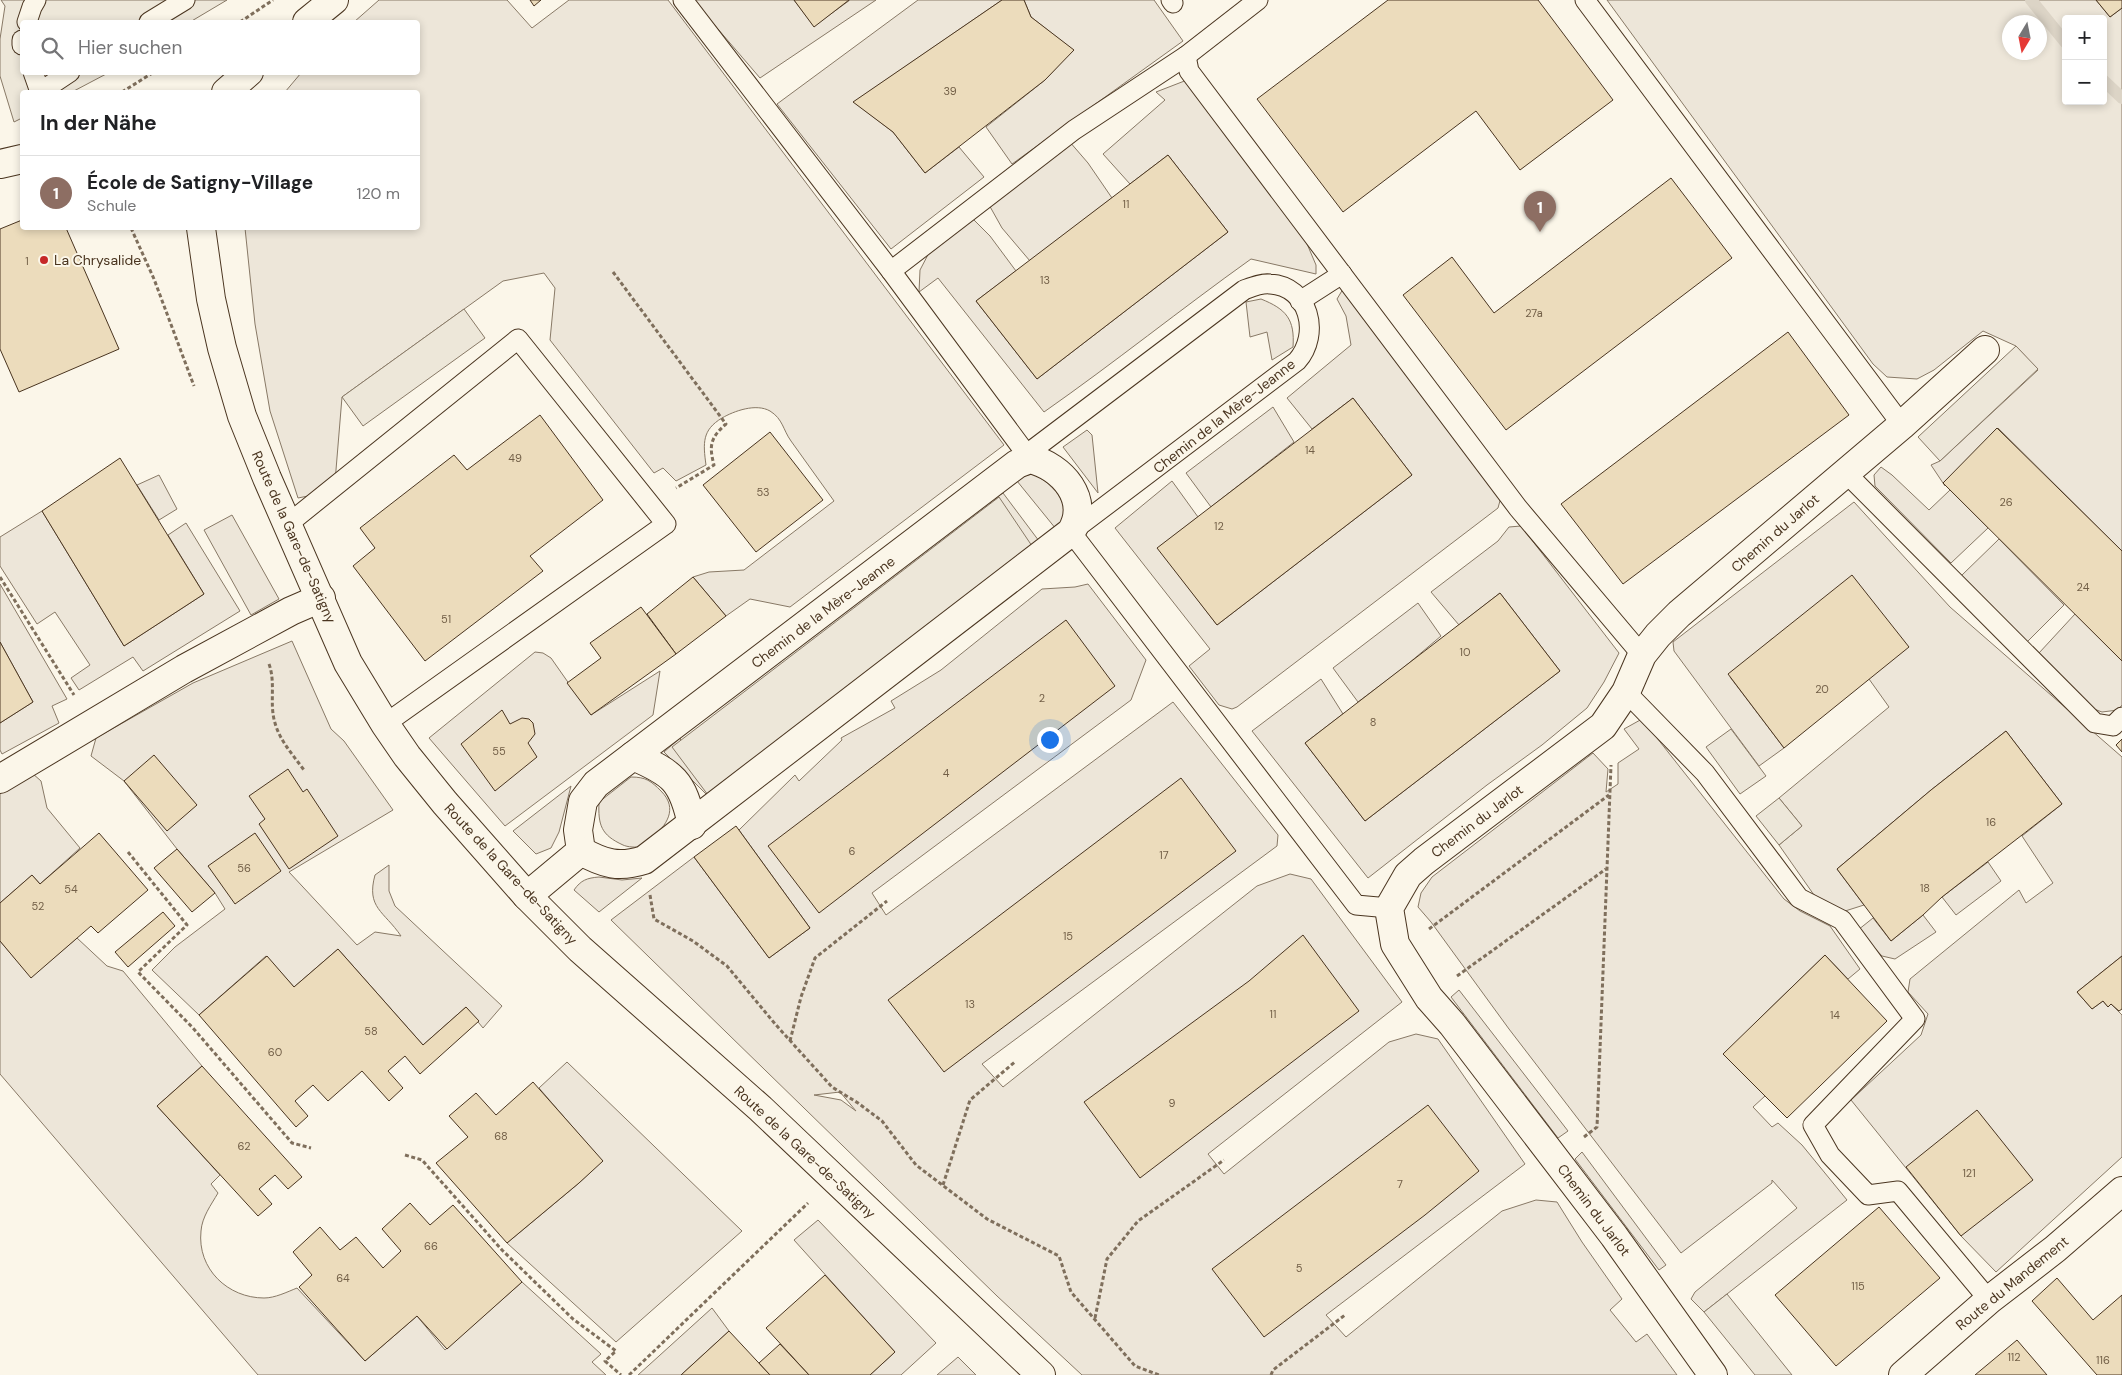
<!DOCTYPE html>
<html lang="de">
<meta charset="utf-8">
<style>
:root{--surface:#fff;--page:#f6f6f6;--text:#202124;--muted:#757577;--line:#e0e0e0;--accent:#c62828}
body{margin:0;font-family:"DM Sans",sans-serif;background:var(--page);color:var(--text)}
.controls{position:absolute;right:15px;top:15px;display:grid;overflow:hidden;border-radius:5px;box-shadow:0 2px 8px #0003}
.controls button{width:45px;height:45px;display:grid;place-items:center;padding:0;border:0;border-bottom:1px solid var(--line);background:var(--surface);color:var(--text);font:25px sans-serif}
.compass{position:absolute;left:2002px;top:15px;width:45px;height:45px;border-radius:50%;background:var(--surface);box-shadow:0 2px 8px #0003;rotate:190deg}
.you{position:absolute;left:1049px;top:739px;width:18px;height:18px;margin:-12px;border:4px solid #fff;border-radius:50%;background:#1a73e8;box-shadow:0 0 0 8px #1a73e833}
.badge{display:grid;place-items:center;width:32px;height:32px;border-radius:50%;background:var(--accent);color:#fff;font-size:16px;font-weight:700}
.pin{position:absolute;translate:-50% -41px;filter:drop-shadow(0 1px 2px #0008)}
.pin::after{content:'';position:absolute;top:26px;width:18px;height:15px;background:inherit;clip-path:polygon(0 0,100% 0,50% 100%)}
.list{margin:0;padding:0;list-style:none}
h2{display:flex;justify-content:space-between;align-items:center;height:65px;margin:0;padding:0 20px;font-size:21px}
h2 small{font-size:16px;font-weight:400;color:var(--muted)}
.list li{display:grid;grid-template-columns:32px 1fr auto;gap:15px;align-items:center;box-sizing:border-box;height:75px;padding:0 20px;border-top:1px solid var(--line)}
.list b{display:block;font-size:19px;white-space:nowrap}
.list p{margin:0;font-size:16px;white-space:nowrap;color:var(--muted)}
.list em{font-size:16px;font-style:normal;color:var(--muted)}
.icon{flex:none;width:28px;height:28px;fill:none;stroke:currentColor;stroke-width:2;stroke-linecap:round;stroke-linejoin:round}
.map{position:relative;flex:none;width:2122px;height:1375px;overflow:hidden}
.search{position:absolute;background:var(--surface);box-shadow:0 2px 8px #0003;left:20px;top:20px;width:400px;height:55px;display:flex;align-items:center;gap:12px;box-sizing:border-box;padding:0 18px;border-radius:5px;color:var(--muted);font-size:19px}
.panel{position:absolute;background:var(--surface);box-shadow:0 2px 8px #0003;left:20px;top:90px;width:400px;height:140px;border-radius:5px}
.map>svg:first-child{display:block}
.green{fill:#ede6d9;stroke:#887966;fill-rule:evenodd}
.parking{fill:#ede7d9;stroke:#887966}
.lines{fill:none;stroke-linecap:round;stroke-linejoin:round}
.stream{stroke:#dcd4c6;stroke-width:12}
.building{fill:#ecdcbc;stroke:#4a3520}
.service-casing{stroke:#4a3520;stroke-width:21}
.minor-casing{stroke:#4a3520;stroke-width:30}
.tertiary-casing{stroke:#4a3520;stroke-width:30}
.path{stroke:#7f6f5c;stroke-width:3;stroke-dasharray:4 2.5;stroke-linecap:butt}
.service{stroke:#fbf6e9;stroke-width:19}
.minor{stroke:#fbf6e9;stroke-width:28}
.tertiary{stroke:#fbf6e9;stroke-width:28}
.poi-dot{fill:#c62828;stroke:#fbf6e9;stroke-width:2}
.labels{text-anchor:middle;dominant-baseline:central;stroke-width:4;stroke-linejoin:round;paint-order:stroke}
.number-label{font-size:11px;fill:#725f47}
.poi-label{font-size:14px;fill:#4a3520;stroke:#fbf6e9;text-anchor:start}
.street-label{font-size:14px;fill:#4a3520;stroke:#fbf6e9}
</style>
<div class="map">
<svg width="2122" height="1375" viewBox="0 0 2122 1375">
<rect width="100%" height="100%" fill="#fbf6e9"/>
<g class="green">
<path d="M 379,0 L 507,0 L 532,28 L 569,0 L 668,0 L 1004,445 L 790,607 L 750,599 L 726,616 L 693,577 L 709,572 L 744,570 L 834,501 C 820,481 805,461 791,441 C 783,430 783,419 770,411 C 756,403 734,411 722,418 C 702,430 703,443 706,465 L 676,481 L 663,468 L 654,473 L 550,340 L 555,288 L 544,273 L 503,281 L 342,397 L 335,482 L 318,494 L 298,498 L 270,411 L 255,324 L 245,228 L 418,228 L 418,92 L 285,92 L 301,73 L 418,72 L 418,22 L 354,22 Z"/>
<polygon points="693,0 794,0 814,26 850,0 876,0 760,78"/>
<polygon points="918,0 1002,0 854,102 893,132 925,173 959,147 984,177 891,249 777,104"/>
<polygon points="1024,0 1154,0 1183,41 1012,164 986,127 1045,80 1073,50 1031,17"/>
<path d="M 1607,0 L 2096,0 L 2110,17 L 2122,8 L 2122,551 L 1998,428 L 1945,486 L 1931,465 L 1940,461 L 2038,370 L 2016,346 L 1983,331 L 1934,370 L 1917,379 L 1887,377 L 1873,364 ZM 2066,19 L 2103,19 L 2103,101 L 2066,101 ZM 2010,22 L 2040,22 L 2040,52 L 2010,52 Z"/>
<path d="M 1187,80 L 1299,225 L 1316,265 L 1316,274 L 1251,259 C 1181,309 1114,363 1044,412 L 938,278 L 919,292 L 920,270 L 931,249 L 971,217 L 990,236 L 1016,271 L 976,301 L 1037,379 L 1228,232 L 1168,155 L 1130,184 L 1103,154 L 1165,100 L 1156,92 Z"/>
<polygon points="1069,141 1088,163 1112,198 1030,261 1002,228 988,203"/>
<polygon points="1343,289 1501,497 1498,508 1237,707 1232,709 1219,705 1189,666 1210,649 1115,528 1172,481 1198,517 1158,548 1217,625 1412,475 1353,398 1312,429 1287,398 1351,345 1346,316 1337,299"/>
<path d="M 1261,299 C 1286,309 1295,319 1293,347 L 1272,360 L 1267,332 L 1250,337 L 1246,302 Z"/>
<polygon points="1273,407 1294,442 1211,507 1186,473"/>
<polygon points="1087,430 1092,435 1098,493 1063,447"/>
<polygon points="1881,467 1892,475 1929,510 1950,490 1988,528 1951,563 1875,486 1874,475"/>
<path d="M 1033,474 C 1048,481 1069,499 1063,519 C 1061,522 1058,526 1056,529 L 1017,481 L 1023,476 Z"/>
<polygon points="159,475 177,509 159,520 137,485"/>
<polygon points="1003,493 1039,541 1022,553 997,510 996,497"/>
<polygon points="1854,502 1950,607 2122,757 2122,956 2077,992 2092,1009 2103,1001 2108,1007 2111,1004 2122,1015 2122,1157 1996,1272 1961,1236 1851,1100 1921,1035 1928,1014 1908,992 1910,979 2019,890 2026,903 2053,883 2022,836 2062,804 2006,731 1931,790 1837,869 1864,905 1842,912 1814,895 1779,845 1802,826 1779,798 1889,707 1869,679 1773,638 1730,677 1784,748 1759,766 1674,651 1673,642"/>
<polygon points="42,511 124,646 204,594 168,535 186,523 240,611 143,671 133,657 79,690 71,678 90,665 55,612 37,624 0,566 0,537"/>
<polygon points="232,515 279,599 251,615 204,530"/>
<polygon points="1521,526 1619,653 1604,682 1587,708 1542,745 1487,785 1368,878 1252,731 1321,679 1343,714 1305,743 1365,821 1560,671 1500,593 1459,625 1431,592 1498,541 1509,527"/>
<polygon points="1999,539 2064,605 2027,642 1961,576"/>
<polygon points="0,584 67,699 52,706 59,723 2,754 0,750 0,723 33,702 0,642"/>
<path d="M 1088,584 L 1146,660 L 1131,700 L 872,893 L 886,915 L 1173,702 L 1278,835 L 1277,846 L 982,1064 L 1003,1087 L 1257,886 L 1290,874 L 1311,879 L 1402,1002 L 1208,1154 L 1224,1174 L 1389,1042 L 1416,1034 L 1438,1039 L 1525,1164 L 1326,1315 L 1346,1337 L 1502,1211 L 1536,1200 L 1557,1202 L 1582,1242 L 1622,1299 L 1610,1310 L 1636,1342 L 1647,1334 L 1677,1375 L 1082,1375 L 997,1296 L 611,920 L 694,857 L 769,958 L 810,928 L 739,830 L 795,775 L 799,781 L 842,740 L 841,738 L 895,708 L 891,701 L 941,670 L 1042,589 L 1075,587 ZM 840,1092 L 856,1111 L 841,1100 L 814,1095 Z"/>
<polygon points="1418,603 1441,636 1402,669 1358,702 1333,668"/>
<polygon points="2075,614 2122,661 2122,705 2118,710 2102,712 2094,709 2039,653"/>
<path d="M 292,641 L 331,729 L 344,741 L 393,810 L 289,872 L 357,945 L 375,932 L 401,936 C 384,911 366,908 375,875 L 389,865 L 389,891 L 395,906 L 502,1006 L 483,1028 L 466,1007 L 423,1045 L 338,949 L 294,987 L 266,956 L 199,1015 L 152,970 L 175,947 L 225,909 L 215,893 L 177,849 L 124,781 L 91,756 L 96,738 L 193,683 Z"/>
<polygon points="535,652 543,653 551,658 591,715 660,671 653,715 505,826 429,738"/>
<polygon points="1642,719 1784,899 1800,911 1830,926 1860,969 1848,979 1825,955 1758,1020 1765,1096 1753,1107 1772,1127 1778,1123 1802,1145 1847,1200 1704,1312 1691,1299 1695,1292 1797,1208 1772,1180 1772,1183 1681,1253 1509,1029 1431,922 1418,907 1421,893 1432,877 1593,753 1608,769 1606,792 1618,784 1618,763 1639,749 1624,729"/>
<polygon points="680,738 690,764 703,765 707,795 664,752"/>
<polygon points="32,773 41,781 47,808 80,848 40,884 32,875 0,903 0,789"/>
<path d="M 631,777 C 646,777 651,781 661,791 C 679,809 666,826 651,839 C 648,841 644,845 641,846 C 637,848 627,847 623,845 C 601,835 598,825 599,802 Z"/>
<polygon points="571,786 559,832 551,848 536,854 513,831"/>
<polygon points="1988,862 2001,881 1956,915 1942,897"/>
<path d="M 599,877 L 622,880 L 642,878 L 599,912 L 574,890 C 581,880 587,878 599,877 Z"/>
<polygon points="1923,915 1936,932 1895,959 1882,956 1858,930 1873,918 1891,941"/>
<path d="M 77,938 L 107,966 L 123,971 L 202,1066 L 157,1106 L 220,1175 L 211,1184 L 218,1193 C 211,1205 202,1217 201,1231 C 197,1269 228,1298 264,1298 C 275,1298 287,1292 297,1288 L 365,1361 L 417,1316 L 445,1350 L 522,1282 L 601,1354 L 592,1362 L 606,1375 L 258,1375 L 0,1074 L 0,941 L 31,977 Z"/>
<polygon points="1459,990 1568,1131 1558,1138 1451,997"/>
<polygon points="567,1062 742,1231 616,1342 507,1243 579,1183 602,1161 539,1088"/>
<polygon points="1582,1152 1666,1265 1659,1270 1575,1159"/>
<polygon points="818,1220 936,1343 901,1375 870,1375 895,1352 794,1240"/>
<polygon points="712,1308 729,1331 681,1375 638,1375"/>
<polygon points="958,1357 976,1375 937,1375"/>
</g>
<g class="parking">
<polygon points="1,0 227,0 190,22 22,22 22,72 108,73 72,92 22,92 22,118 14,122 0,76 0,39 5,6"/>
<polygon points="464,309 485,338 363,426 342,397"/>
<polygon points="2016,346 2038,369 1940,461 1918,437"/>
<polygon points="999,497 1032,546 708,795 672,747"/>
<polygon points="1731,729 1766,776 1740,794 1706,747"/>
<polygon points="1779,798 1802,826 1779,845 1756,816"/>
<polygon points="1727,1294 1792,1375 1755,1375 1704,1312"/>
</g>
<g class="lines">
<g class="stream">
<polyline points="2031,0 2066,43"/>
<polyline points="2103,80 2122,98"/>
</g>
</g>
<g class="building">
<polygon points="530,0 541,0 534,6"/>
<polygon points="794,0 849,0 814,27"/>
<polygon points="1002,0 1024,0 1031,17 1074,50 1045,80 925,173 893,132 853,102"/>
<polygon points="1388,0 1538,0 1613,100 1520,170 1476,111 1343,212 1257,99"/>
<polygon points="2096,0 2122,0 2122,8 2110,17"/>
<polygon points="1168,155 1228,232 1037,379 976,301"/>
<polygon points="1671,178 1732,258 1506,430 1403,295 1452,257 1494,313"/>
<polygon points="22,220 22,228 66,228 119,349 19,392 0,349 0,229"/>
<polygon points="1788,332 1849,415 1623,584 1561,504"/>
<polygon points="1353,398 1412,475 1217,625 1157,548"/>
<polygon points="540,415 603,500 530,556 543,571 425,661 353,566 375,548 360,528 454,455 467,470"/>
<polygon points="1997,428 2122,551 2122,661 1943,483"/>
<polygon points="770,432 823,500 756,552 703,485"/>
<polygon points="120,458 204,594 124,646 42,511"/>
<polygon points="1852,575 1909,647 1784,748 1728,674"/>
<polygon points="693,577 726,616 676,654 647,614"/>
<polygon points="1500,593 1560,671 1365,821 1305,743"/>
<polygon points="641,607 676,654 591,715 567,683 601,658 590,643"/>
<polygon points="1066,620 1115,686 819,913 768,846"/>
<polygon points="0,642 33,702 0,723"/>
<polygon points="502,710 510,724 522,718 529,719 533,723 535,734 528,743 537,757 495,791 461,744"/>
<polygon points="2006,731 2062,804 1942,897 1923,915 1891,941 1837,869 1931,790"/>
<polygon points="2122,739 2122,752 2116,745"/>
<polygon points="154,755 197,805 167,831 124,781"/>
<polygon points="288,769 303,792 307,789 338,836 289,869 259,824 265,819 249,796"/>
<polygon points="1181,778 1236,851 944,1072 888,1000"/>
<polygon points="736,826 810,928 769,958 694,857"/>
<polygon points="99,833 148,890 98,933 91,926 31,978 0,941 0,903 32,875 40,884"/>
<polygon points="255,833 281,871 235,904 208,866"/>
<polygon points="177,849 215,893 192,912 154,868"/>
<polygon points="163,912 175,926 128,967 115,952"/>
<polygon points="1303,935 1359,1011 1140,1178 1084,1102 1249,981"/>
<polygon points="338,949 423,1045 466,1007 479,1021 420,1074 405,1056 388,1071 403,1088 389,1101 362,1071 328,1101 313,1085 295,1101 308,1116 296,1127 199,1015 267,956 294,987"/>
<polygon points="1825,955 1887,1021 1787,1118 1723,1054"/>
<polygon points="2122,956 2122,1009 2119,1011 2111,1004 2108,1007 2103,1001 2092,1009 2077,992"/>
<polygon points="202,1066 302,1177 288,1189 275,1175 259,1189 272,1204 258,1216 157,1106"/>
<polygon points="533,1082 603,1161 579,1183 507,1243 436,1163 468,1137 449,1116 476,1093 496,1115"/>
<polygon points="1428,1105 1479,1171 1425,1215 1264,1337 1212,1269"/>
<polygon points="1977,1110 2033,1180 1961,1236 1906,1167"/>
<polygon points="410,1203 430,1225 453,1205 522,1282 447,1349 417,1316 365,1361 299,1287 312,1275 293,1252 320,1227 340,1250 356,1237 383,1268 401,1251 382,1229"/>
<polygon points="1879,1207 1940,1278 1836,1366 1775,1295"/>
<polygon points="825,1275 895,1352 870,1375 809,1375 766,1328"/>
<polygon points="2057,1278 2093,1320 2122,1295 2122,1375 2097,1375 2032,1301"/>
<polygon points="729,1331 770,1375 681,1375"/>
<polygon points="2017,1340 2047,1375 1975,1375"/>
<polygon points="780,1344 809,1375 770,1375 759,1363"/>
</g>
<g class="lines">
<defs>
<g id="service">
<polyline points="683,0 891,271 1030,459"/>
<polyline points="1171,0 1173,3"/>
<polyline points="1585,0 1902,425"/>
<polyline points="27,22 32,7 36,0"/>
<polyline points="149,22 185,0"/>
<polyline points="22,40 22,45"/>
<polyline points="1186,56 1189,71 1518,508 1642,655"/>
<polyline points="33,72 40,92 70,72"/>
<polyline points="891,271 1074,130 1186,56 1258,0"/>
<polyline points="1300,301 1342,274"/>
<path d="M 1027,454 L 1244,290 C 1252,287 1261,283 1270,284 C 1309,286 1321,334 1297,361 L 1071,532 L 1356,905 L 1389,908"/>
<polyline points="1845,472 2095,723 2113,726 2122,717"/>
<polyline points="288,524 518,339 666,524 385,724"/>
<polyline points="1626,692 1705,773 1799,898 1842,920 1915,1019 1813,1125 1830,1155 1868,1195 1898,1191 1989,1300"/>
</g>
<g id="minor">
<polyline points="0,164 22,159"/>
<path d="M 1030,459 C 1062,466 1091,500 1071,532 L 644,860 C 619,868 604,864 581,851 L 578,830 L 583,801 L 596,784 L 1017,464 Z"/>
<path d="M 633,756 C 673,773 683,781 692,825"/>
<polyline points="0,779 184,669 291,611 321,598"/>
<polyline points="527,896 581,851"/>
<polyline points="1713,1375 1614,1236 1452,1024 1429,998 1395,944 1389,908 1408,875 1424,861 1603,726 1626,692 1642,655 1658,635 1679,614 1902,425 1985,350"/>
</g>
<g id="tertiary">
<polyline points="307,22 334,0"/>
<polyline points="226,92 249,72"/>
<polyline points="201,228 211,299 222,348 242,416 267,478 348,663 385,724 407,756 445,803 527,896 580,949 761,1109 1041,1375"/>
<polyline points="1903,1375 1989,1300 2055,1249 2122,1191"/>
</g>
</defs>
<use href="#service" class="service-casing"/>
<use href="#minor" class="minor-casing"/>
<use href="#tertiary" class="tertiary-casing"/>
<g class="path">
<polyline points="240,22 273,0"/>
<polyline points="122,92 154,72"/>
<polyline points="131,228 154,279 194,386"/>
<path d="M 613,272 L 726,424 C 710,438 709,446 714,465 L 676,488"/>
<polyline points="0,577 74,695"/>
<path d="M 269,664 C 276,683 269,704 275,723 C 280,741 293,755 304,770"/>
<polyline points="128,852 187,925 138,972 193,1028 292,1143 311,1148"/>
<polyline points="650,895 654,919 693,941 727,966 776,1025 832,1087 858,1103 882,1121 916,1165 987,1219 1059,1256 1071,1292 1135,1366 1159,1375"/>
<polyline points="1429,929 1609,795"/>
<polyline points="1457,976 1606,869"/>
<polyline points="790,1041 801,997 815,958 887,901"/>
<polyline points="1584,1137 1597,1127 1611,765"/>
<polyline points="405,1155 422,1160 502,1250 573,1319 616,1351 605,1361 621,1375"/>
<polyline points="943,1185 970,1100 1016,1061"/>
<polyline points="1095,1318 1107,1259 1138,1221 1224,1160"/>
<polyline points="629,1375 808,1203"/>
<polyline points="1271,1375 1273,1370 1345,1315"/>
</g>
<use href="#service" class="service"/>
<use href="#minor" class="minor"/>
<use href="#tertiary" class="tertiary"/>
</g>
<circle class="poi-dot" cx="44" cy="260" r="5"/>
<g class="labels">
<g class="number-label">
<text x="950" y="91">39</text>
<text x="1126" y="204">11</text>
<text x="27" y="261">1</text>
<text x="1045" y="280">13</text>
<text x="1534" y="313">27a</text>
<text x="1310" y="450">14</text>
<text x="515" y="458">49</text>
<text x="763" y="492">53</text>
<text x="2006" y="502">26</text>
<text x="1219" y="526">12</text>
<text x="2083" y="587">24</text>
<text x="446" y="619">51</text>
<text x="1465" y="652">10</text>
<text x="1822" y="689">20</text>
<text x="1042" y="698">2</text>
<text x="1373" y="722">8</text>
<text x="499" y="751">55</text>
<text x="946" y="773">4</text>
<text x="1991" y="822">16</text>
<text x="852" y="851">6</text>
<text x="1164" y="855">17</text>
<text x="244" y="868">56</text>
<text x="1925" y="888">18</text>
<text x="71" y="889">54</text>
<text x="38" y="906">52</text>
<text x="1068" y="936">15</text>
<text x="970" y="1004">13</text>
<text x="1273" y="1014">11</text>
<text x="1835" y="1015">14</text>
<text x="371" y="1031">58</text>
<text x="275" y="1052">60</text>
<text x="1172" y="1103">9</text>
<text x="501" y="1136">68</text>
<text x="244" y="1146">62</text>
<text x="1969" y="1173">121</text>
<text x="1400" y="1184">7</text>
<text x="431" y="1246">66</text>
<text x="1299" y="1268">5</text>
<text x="343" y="1278">64</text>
<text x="1858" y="1286">115</text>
<text x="2014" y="1357">112</text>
<text x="2103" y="1360">116</text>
</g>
<g class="poi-label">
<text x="54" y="260">La Chrysalide</text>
</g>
<g class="street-label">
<text transform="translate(1224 416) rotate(-38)">Chemin de la Mère-Jeanne</text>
<text transform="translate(1775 533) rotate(-41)">Chemin du Jarlot</text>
<text transform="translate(294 537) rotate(66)">Route de la Gare-de-Satigny</text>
<text transform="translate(823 612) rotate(-37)">Chemin de la Mère-Jeanne</text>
<text transform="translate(1477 821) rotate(-37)">Chemin du Jarlot</text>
<text transform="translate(511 874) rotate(47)">Route de la Gare-de-Satigny</text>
<text transform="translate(805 1152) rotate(43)">Route de la Gare-de-Satigny</text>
<text transform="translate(1594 1210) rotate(53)">Chemin du Jarlot</text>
<text transform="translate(2012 1283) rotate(-39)">Route du Mandement</text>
</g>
</g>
</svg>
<div class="controls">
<button>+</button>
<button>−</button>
</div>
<svg class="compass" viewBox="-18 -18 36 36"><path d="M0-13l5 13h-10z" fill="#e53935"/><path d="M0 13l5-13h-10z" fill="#757577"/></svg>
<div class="you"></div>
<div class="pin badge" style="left:1540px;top:232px;background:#8d6e63">1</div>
<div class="search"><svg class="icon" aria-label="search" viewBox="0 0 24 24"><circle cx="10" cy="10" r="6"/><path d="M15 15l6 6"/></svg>Hier suchen</div>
<section class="panel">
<h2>In der Nähe<small></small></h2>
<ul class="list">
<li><span class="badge" style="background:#8d6e63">1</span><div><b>École de Satigny-Village</b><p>Schule</p></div><em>120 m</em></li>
</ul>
</section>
</div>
